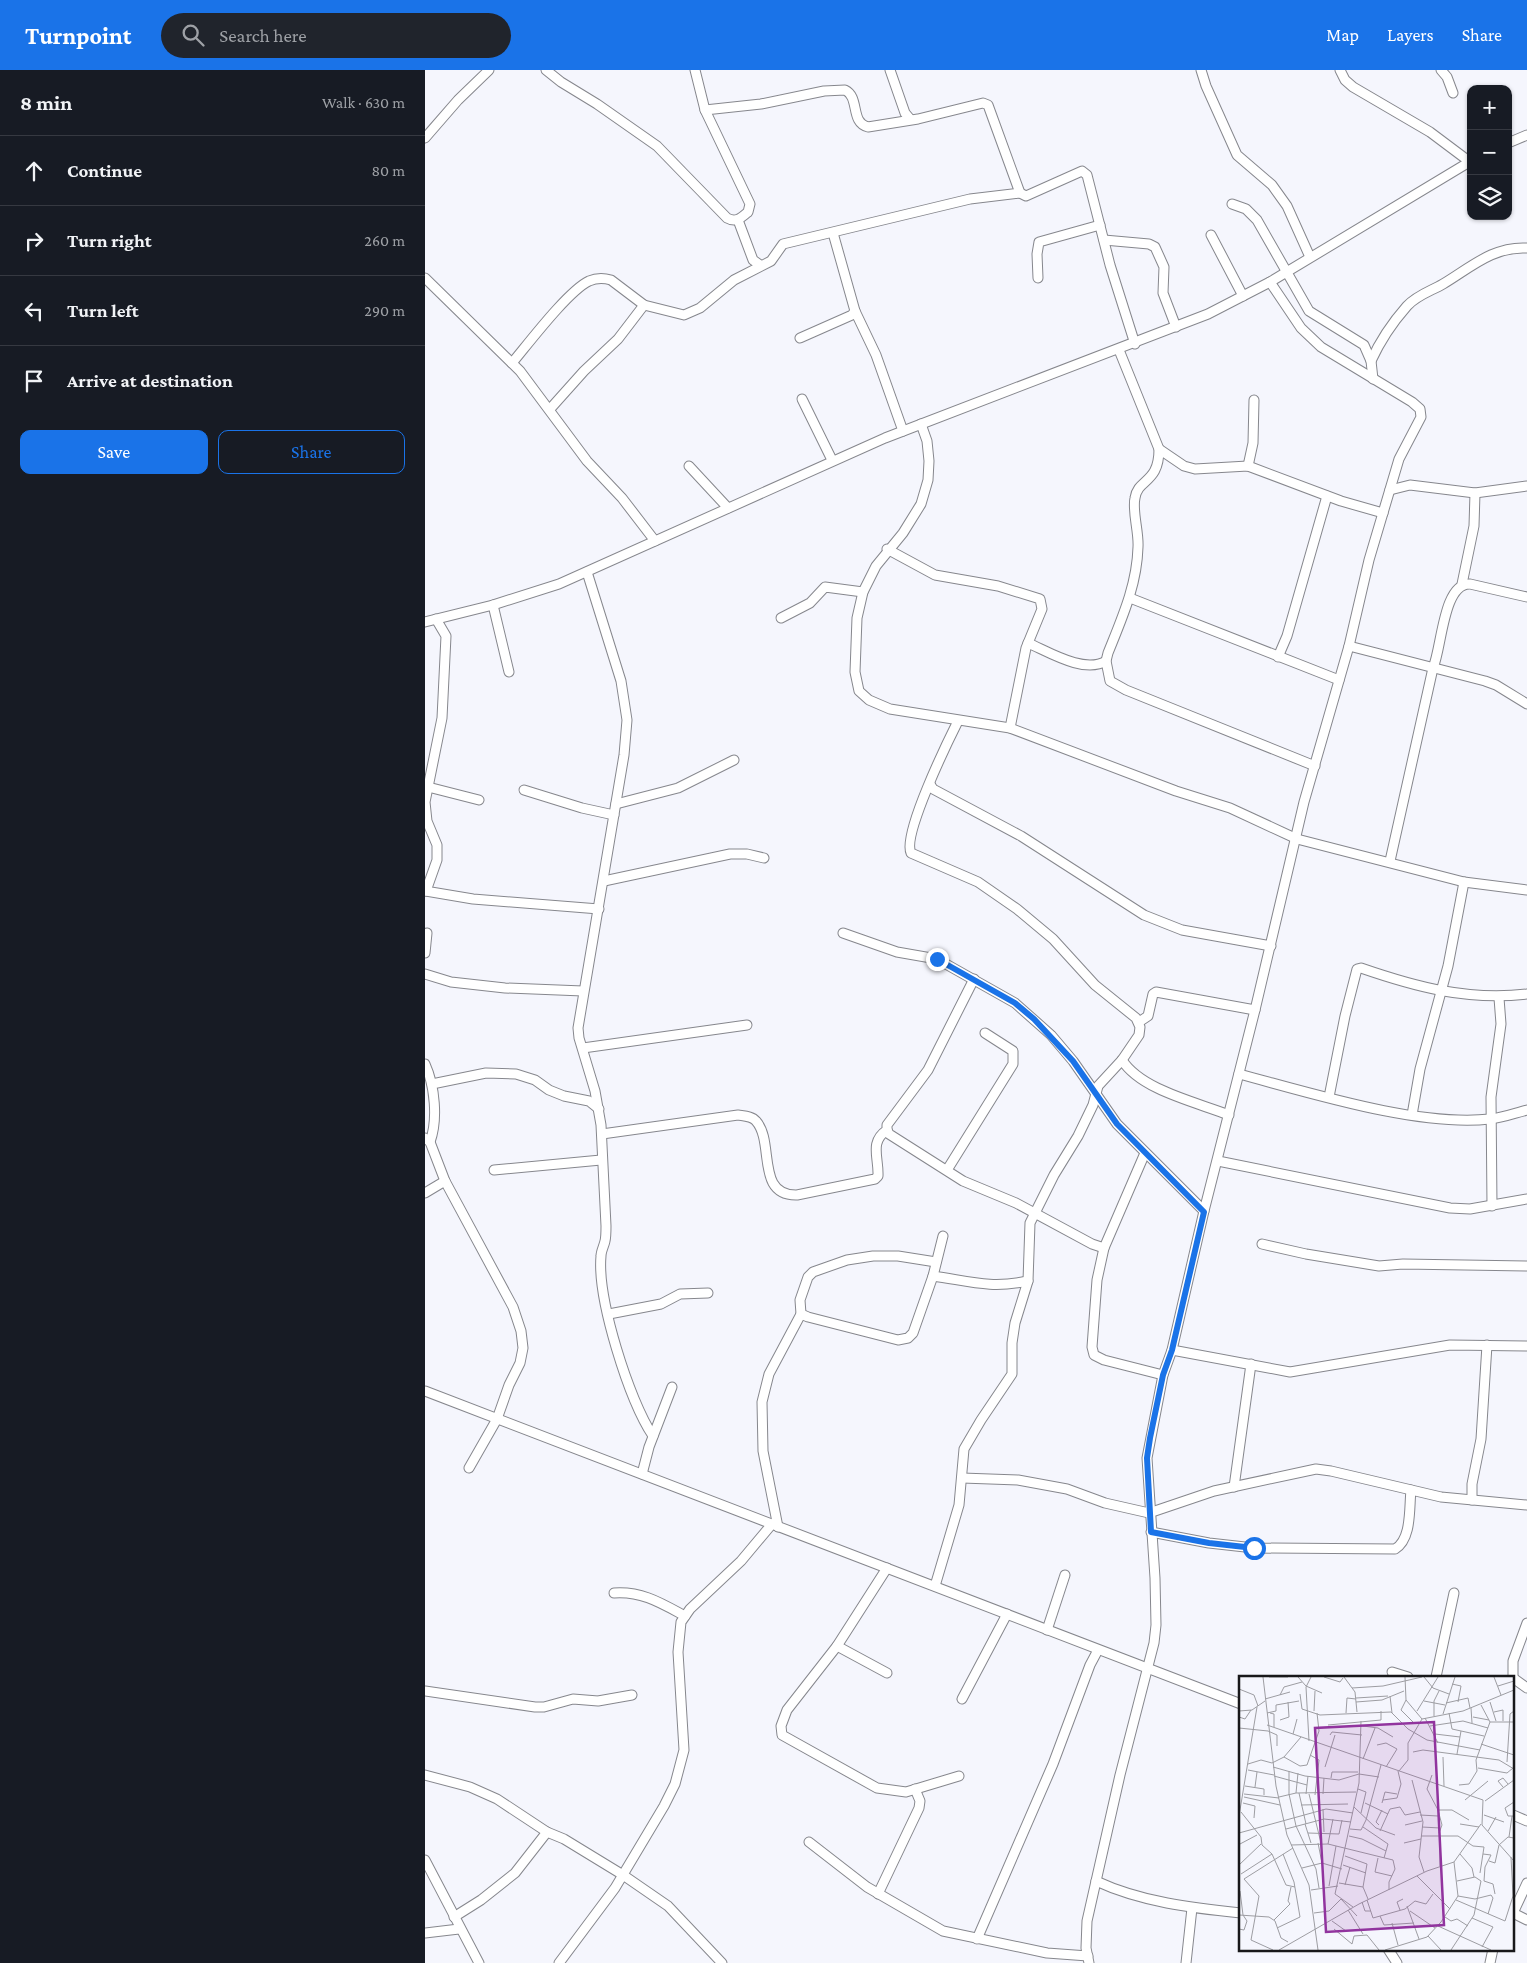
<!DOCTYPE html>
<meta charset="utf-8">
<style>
:root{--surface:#171b24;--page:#20242c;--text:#f1f3f6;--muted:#9ea1a6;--line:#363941;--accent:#1a73e8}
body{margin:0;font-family:"Crimson Pro",serif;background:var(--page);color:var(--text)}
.controls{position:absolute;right:15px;top:15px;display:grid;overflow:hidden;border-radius:10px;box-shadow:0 1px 4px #0004}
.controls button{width:45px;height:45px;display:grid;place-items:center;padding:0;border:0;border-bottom:1px solid var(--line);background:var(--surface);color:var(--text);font:25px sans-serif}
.stop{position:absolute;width:15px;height:15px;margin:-11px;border:4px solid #1a73e8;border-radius:50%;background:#fff}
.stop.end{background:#1a73e8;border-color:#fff;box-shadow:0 1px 5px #0008}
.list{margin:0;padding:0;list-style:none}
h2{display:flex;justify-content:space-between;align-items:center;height:65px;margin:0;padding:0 20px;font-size:21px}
h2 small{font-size:16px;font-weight:400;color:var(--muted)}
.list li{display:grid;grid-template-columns:32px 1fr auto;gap:15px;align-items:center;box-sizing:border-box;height:70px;padding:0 20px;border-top:1px solid var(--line)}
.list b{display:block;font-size:19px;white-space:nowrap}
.list em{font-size:16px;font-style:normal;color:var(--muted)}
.actions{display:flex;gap:10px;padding:15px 20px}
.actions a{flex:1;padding:11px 0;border:1px solid var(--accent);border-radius:10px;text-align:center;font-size:18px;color:var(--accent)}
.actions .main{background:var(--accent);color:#fff}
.icon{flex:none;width:28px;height:28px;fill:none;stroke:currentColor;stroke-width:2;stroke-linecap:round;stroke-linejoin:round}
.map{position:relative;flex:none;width:1102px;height:1893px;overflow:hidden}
header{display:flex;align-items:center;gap:30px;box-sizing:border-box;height:70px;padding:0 25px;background:var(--accent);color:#fff}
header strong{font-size:24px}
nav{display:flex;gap:28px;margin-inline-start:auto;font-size:18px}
.search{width:350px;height:45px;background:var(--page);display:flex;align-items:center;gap:12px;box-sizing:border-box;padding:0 18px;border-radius:28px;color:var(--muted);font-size:19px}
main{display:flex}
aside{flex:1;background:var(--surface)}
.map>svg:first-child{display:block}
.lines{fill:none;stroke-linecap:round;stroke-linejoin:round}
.minor-casing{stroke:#86878d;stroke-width:11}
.minor{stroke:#fff;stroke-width:9}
.route{stroke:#1a73e8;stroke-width:6}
.inset-road{fill:none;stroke:#9d9da2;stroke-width:1}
.view{fill:#91349e;fill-opacity:0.15;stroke:#91349e;stroke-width:2.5}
.inset-edge{fill:none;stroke:#18181a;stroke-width:2.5}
</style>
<header>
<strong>Turnpoint</strong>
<div class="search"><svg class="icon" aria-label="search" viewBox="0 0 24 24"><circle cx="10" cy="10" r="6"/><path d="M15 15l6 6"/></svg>Search here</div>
<nav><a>Map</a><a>Layers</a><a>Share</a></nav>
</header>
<main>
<aside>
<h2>8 min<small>Walk · 630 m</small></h2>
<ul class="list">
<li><svg class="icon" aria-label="ahead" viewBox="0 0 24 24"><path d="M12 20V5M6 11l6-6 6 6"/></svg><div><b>Continue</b></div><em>80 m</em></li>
<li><svg class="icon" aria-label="right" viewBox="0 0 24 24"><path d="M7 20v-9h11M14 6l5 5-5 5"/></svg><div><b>Turn right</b></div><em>260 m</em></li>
<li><svg class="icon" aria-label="left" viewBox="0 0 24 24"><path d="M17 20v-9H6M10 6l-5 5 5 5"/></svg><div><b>Turn left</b></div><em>290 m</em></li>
<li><svg class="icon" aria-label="arrive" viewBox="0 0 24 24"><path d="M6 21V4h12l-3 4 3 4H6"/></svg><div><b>Arrive at destination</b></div></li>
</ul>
<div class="actions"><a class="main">Save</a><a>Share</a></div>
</aside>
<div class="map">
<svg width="1102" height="1893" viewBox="0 0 1102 1893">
<rect width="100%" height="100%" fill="#f5f6fd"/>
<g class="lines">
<defs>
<g id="minor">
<path d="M 121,0 L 136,12 L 172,34 L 232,76 L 302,148 C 311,153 316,148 323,142 L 325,134 L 280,40 L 270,0"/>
<polyline points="465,0 480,43 485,49"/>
<polyline points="776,0 781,16 812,85 847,115 862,136 885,187"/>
<polyline points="915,0 920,10 928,17 1005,62 1045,92"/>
<polyline points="1016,0 1022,7 1028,23"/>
<path d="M 280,40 L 336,34 L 399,21 L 420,20 C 435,27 425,53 443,57 L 493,49 L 558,33 L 563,35 L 595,123"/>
<polyline points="0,68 33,30 64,0"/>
<polyline points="1083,73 1102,65"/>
<polyline points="807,134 821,139 832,150 884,241 939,275 946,291 948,309"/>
<polyline points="313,150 328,190 335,195"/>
<polyline points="786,165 818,226"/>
<polyline points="679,170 724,174 730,177 739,197 738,223 751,257"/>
<polyline points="0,208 95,301 162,391 197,428 230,471"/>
<polyline points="613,208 612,184 614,172 675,155"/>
<polyline points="430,241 451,285 478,361"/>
<polyline points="375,268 427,245 430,241 408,163"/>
<path d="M 694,280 L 734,379 C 734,414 713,408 710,428 C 707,441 714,462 713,477 C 712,515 697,548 683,583 L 681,591 L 685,611 L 701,620 L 890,696"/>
<path d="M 946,291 C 955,271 967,253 982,236 C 992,225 1006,221 1018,214 C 1045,198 1068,176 1102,178"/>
<path d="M 87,293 C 103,274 143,221 164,211 C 171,208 179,208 186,210 L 219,235 L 259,245 L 275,238 L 309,210 L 346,191 L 358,174 L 545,129 L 595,123 L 601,126 L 657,101 L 662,105 L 685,195 L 710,274"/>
<polyline points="377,329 407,390"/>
<polyline points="125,339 159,301 193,269 219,235"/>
<polyline points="496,354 502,371 504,391 503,410 496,434 478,463 451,496 438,522 432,548 430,602 434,621 444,630 465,639 585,658 751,721 805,738 872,769 1039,812 1102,820"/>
<polyline points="734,379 759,396 770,399 823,396 916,431 958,443"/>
<polyline points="264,396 303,438"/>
<polyline points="823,396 828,373 829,330"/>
<polyline points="965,420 985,415 1050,423 1102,416"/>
<polyline points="462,479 510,505 573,516 615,529 617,539 601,578 585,658"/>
<path d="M 162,502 L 196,611 L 202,650 L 199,685 L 153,958 L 154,968 L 170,1021 L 176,1055 L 181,1156 C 181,1161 181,1167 180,1171 C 179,1176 176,1181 176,1186 C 172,1229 204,1330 228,1366"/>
<polyline points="1037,514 1049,456 1050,423"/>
<polyline points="705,528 914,610"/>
<polyline points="68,535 84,602"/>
<polyline points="356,548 385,533 400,517 438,522"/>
<polyline points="0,552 68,535 134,514 460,368 783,244 845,212 1046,91"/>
<path d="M 603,573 C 624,582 659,604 681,591"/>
<polyline points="924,576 1060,611 1071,615 1102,634"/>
<polyline points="853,587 862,566 902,426"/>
<polyline points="505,714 508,719 596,766 719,845 757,860 846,876"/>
<polyline points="3,717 54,730"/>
<polyline points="99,720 157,738 189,745"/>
<polyline points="191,734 253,718 309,690"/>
<path d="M 965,791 L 1008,598 C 1017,577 1018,513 1045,514 L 1102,527"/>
<polyline points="179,811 305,784 322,784 339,788"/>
<polyline points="0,821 48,829 174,839"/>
<polyline points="1,821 12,790 12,775 2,751 0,732 17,648 21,566 11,549"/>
<polyline points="418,863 472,882 512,889 590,933 626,965 648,991 692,1054 779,1141"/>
<polyline points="0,883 2,863"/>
<polyline points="0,904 26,912 80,918 158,921"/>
<polyline points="714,952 723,946 728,924 731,922 830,940"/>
<polyline points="158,978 322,955"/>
<path d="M 697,990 C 716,1020 771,1032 804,1045"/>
<path d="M 0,994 C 10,1016 13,1050 5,1072"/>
<path d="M 814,1004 C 886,1023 993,1057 1065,1049 C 1077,1048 1090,1043 1102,1040"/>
<polyline points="7,1014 61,1003 91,1004 110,1010 124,1020 139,1026 164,1031 174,1039"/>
<path d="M 904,1027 L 920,946 L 932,899 L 936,898 C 991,917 1043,931 1102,924"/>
<polyline points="987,1045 995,999 1023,896 1039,812"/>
<polyline points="462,1060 464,1064 538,1111 591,1133 667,1174 679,1178"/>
<path d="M 177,1064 L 313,1045 C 319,1046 327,1046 331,1051 C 350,1072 330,1126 372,1125 L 450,1109 L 453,1106 C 454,1088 444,1072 462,1060 L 462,1055 L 503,1000 L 549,909"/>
<polyline points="0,1068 5,1072 20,1111 88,1237 96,1261 98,1278 95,1293 84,1315 72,1349 44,1398"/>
<polyline points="720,1083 679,1178 672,1210 667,1277 669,1285 679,1290 738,1305"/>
<polyline points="793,1091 1025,1138 1045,1139 1102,1129"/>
<polyline points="69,1100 176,1090"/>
<polyline points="522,1100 588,994 588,981 560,963"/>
<polyline points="0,1123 20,1111"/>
<polyline points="1067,1136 1066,1027 1076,954 1074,928"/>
<polyline points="837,1174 881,1184 954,1196 978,1194 1102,1196"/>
<path d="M 508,1206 C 544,1211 565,1219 603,1211"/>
<polyline points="184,1244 236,1234 255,1224 283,1223"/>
<polyline points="376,1244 383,1247 473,1270 483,1268 488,1263 508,1206 518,1166"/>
<polyline points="747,1280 865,1302 1025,1275 1102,1276"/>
<polyline points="0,1321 816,1634"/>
<polyline points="217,1404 224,1377 247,1317"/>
<polyline points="537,1408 593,1410 642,1419 680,1433 724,1443 789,1421 891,1399 906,1401 1016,1427 1102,1435"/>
<polyline points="809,1417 826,1294"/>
<polyline points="1047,1430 1047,1414 1056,1369 1062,1275"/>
<polyline points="353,1457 338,1381 337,1332 344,1304 376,1244 375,1230 383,1207 388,1202 422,1190 448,1186 473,1186 511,1192"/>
<path d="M 726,1462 L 784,1473 L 829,1478 L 970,1479 C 987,1469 984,1438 986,1420"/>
<polyline points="462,1498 412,1576 362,1640 356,1656 357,1665 452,1718 481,1722 534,1706"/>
<path d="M 510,1516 L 534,1435 L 539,1379 L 556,1350 L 587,1304 L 587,1273 L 590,1253 L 603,1211 L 605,1153 L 629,1105 L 653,1066 L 668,1035 L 673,1016 L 697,990 L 714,965 L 715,957 L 711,948 L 670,915 L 628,869 L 592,839 L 553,812 L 486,783 C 477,765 523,671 533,651"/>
<path d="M 189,1523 C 217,1521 236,1533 260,1546"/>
<polyline points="622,1560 640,1505"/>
<polyline points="412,1576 462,1603"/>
<polyline points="967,1602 983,1607"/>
<polyline points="1011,1607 1029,1523"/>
<polyline points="1088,1607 1088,1591 1102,1553"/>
<polyline points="1088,1608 1102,1618"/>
<polyline points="0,1621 110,1637 119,1637 148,1629 173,1631 207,1625"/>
<polyline points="537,1629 582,1544"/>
<polyline points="0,1705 45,1717 72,1729 122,1762 139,1769 198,1805 243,1836 297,1893"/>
<polyline points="1088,1745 1102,1751"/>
<polyline points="384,1772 442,1817 518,1861 622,1883 663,1886"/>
<polyline points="0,1790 54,1893"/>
<path d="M 671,1811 C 716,1832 767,1838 816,1843"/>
<polyline points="1102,1813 1088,1843 1102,1850"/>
<polyline points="453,1824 494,1738 495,1731 490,1719"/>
<polyline points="29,1847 56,1830 90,1803 122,1762"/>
<polyline points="0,1863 34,1859"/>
<polyline points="552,1869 628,1694 665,1595 673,1580"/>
<polyline points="963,1879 972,1893"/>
<polyline points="134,1893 190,1818 239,1736 250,1714 259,1680 253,1582 256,1552 265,1539 316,1491 347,1454"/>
<polyline points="664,1893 661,1878 662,1851 695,1705 729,1573 731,1555 730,1508 722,1388 738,1305 747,1280 779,1141 830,940 879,732 924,576 944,490 974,389 996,347 995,339 987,332 896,277 876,258 845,212"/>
<polyline points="761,1893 767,1838"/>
<polyline points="1065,1893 1068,1879"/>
</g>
</defs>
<use href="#minor" class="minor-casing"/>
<use href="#minor" class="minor"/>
</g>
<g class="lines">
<polyline class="route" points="512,889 590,933 609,949 648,991 692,1054 779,1142 747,1280 738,1305 725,1368 722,1388 726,1462 784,1473 829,1478"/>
</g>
<g transform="translate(814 1606)">
<rect width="275" height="275" fill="#f5f6fd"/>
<path class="inset-road" d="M 24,1 L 37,110 L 48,159 L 70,209 L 79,274M 30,1 L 49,1M 59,1 L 67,10 L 83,17M 85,1 L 101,6 L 104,2M 105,1 L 116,16 L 118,36M 166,1 L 167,24 L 183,43M 185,1 L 194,12 L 210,18M 255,1 L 262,19M 213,8 L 222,10 L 219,26M 259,10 L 275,5M 113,12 L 144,10 L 183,1M 0,13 L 15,19 L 19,30M 61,18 L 63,33 L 81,39 L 152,36 L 169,53 L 188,64 L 241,74M 41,19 L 45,11 L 63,6M 151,20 L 153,37M 117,22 L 149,20M 26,23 L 51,16M 167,24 L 162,34 L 174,46M 185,25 L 206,29M 117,26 L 143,24 L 165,15M 251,26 L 257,45M 207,27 L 229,22 L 231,32M 232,32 L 233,47M 0,35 L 13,34 L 26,25M 75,35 L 76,15M 178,35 L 199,1M 255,36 L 264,34 L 264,45M 28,37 L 37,35 L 37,29 L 60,25M 31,37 L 35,38 L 35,51M 107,37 L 108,22 L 117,23M 210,37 L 213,53 L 245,60M 204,38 L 216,1M 195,40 L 195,25 L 200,15M 0,41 L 6,43 L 12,34M 234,41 L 250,44M 186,42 L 199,67M 41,44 L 50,41 L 49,26M 251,46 L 275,46M 28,49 L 244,124 L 243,149 L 275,185M 89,49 L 142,44 L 142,35M 124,50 L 139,52 L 154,61M 191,50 L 224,45 L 249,52M 0,52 L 29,55M 29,55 L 38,59 L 38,70M 54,58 L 58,43M 196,58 L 221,61M 91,59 L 93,56 L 123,59M 70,65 L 67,11 L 72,1M 242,68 L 275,79M 138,69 L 147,67 L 158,73 L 147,91M 174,76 L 184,74 L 260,84 L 275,93M 218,78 L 222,55M 71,79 L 80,84 L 76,119M 45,81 L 61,90 L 68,89 L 80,55 L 78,37M 204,81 L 205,110M 124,83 L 136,52M 268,86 L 271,38 L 275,35M 9,88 L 22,84 L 33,87 L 45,81 L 62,61M 34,91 L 66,100 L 100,104 L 120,98 L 140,101M 86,91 L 96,59M 239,92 L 268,97 L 274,92M 9,94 L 35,99M 160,95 L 169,84 L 169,67 L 183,43 L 224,35 L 275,14M 193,99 L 188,113 L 199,134 L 203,149 L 200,157M 35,100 L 68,109M 92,102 L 93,96 L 119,96M 173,104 L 184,146 L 180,181 L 185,196M 220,109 L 230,108 L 238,95 L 237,84 L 251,46 L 242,29M 6,110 L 25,113 L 25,119M 16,111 L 18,96M 264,111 L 259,105 L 264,102 L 269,108M 119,113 L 127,116 L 122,137M 57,117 L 59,97M 60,117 L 67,148M 5,118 L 40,122M 50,118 L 57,150M 67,118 L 69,100M 70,118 L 82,167M 84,118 L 85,102M 50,119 L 50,95M 5,121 L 41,129M 40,121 L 57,117 L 117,116M 144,124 L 158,122 L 162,108 L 159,95M 226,124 L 249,105M 246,125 L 275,104M 275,126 L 266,132 L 269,140 L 275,140M 4,127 L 16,130 L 15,142M 126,127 L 149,138M 143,127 L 146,116 L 158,118M 62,129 L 109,128M 115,131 L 137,152 L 156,159M 84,133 L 85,156M 199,134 L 213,134 L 230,144M 2,136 L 22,161 L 23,169 L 33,178 L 47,209 L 56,211M 181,139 L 199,140M 245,139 L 265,146M 0,140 L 18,31M 66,148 L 72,167M 221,148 L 240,151M 140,149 L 137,146 L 143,134M 166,149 L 183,145M 57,150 L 77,193 L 80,212M 124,151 L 149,168 L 145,182M 183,151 L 201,152M 47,153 L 85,143 L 112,146M 111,153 L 122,154 L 127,144 L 142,89M 141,155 L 151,133 L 161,131 L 166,139 L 181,136M 249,155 L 257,141M 0,157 L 87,133 L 114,137M 69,157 L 100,158 L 103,144M 110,160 L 123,163 L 147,175M 182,160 L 219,160 L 234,170 L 245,171 L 241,197M 201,161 L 201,190M 270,161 L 273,140M 79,167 L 83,187M 165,167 L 182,163M 1,168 L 18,159M 89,168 L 94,143M 52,169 L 89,168 L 154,184 L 156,193 L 150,206 L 150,214M 221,178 L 233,192 L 235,201M 244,178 L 252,179 L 246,191 L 245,205 L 254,208 L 256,218M 106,180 L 128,188 L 124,211 L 129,223M 139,182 L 136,196 L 153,200M 250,185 L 256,187 L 260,169 L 269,161 L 275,162M 0,189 L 22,168M 104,189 L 127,197M 63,192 L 83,187 L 103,193M 2,198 L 33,178M 178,200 L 211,233M 100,207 L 124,211M 106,209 L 111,191M 90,210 L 97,170M 72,214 L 99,210M 219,220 L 236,223 L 252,219 L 254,222 L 249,238M 102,223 L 118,240M 128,224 L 134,242 L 166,233 L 176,225 L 187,228 L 194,218M 217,224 L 266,245 L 274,220 L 272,181M 123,226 L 126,235 L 132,235M 51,228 L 49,225 L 52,211M 168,230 L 180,263M 114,231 L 96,218 L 120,107 L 122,45M 109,234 L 124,258M 161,234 L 158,226 L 164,223M 171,235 L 196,252M 75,237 L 90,235 L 102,223M 0,239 L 30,241 L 36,245 L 42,262 L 49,266M 141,240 L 145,249 L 175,247M 206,241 L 212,245 L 218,243 L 229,250M 233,242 L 254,251 L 243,271M 35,244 L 51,228M 93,245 L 107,255M 153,247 L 159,269M 199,250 L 252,274M 38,252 L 61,241 L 55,206 L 44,178M 0,253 L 5,254 L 8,245 L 4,239 L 1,215M 95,253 L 113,268 L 115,260 L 128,259 L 140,274M 189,260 L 202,274M 34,274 L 12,264 L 20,220 L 5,203 L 54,172M 40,274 L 120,228 L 188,195 L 215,186 L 242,148M 146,274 L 188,261 L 202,246 L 219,220 L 215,186M 212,274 L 235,239 L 242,205 L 236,201 L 218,205"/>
<path class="view" d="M 195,46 L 205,249 L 87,256 L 76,52 Z"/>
<rect width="275" height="275" class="inset-edge"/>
</g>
</svg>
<div class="controls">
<button>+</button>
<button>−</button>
<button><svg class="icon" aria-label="layers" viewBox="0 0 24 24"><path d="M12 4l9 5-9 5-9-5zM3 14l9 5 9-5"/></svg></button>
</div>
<div class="stop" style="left:829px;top:1478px"></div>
<div class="stop end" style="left:512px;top:889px"></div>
</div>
</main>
